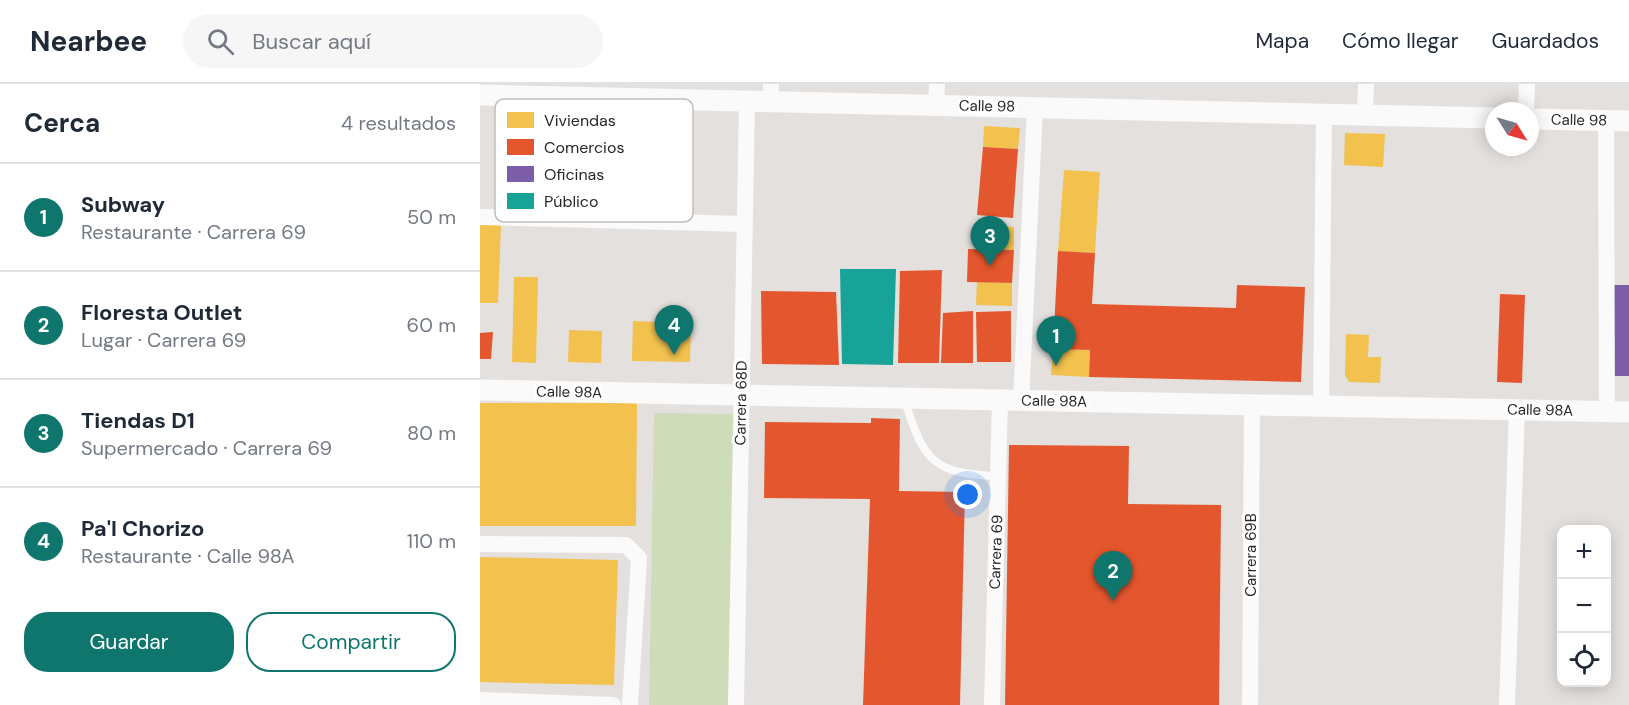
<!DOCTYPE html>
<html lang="es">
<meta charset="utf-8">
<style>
:root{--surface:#fff;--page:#f6f6f7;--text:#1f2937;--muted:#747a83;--line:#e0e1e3;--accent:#0f766e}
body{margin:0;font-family:"DM Sans",sans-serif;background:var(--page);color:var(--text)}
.controls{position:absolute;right:18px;bottom:18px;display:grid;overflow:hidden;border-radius:12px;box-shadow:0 3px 15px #0003}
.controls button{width:54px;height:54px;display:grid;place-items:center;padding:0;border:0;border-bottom:2px solid var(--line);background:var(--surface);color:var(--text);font:30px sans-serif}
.compass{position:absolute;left:1005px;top:18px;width:54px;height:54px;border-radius:50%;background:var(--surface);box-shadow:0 3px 15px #0003;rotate:127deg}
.you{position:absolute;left:488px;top:411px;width:21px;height:21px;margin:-15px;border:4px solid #fff;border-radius:50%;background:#1a73e8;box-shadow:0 0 0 9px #1a73e833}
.badge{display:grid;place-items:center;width:39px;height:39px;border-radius:50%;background:var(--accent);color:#fff;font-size:20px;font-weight:700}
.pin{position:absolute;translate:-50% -50px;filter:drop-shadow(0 2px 3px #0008)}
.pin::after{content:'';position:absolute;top:32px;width:21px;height:18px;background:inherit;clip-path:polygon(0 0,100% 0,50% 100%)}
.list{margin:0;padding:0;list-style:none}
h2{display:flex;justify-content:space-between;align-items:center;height:78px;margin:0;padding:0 24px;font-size:26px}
h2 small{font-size:20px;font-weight:400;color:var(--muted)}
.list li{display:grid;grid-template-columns:39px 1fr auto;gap:18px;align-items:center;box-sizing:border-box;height:108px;padding:0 24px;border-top:2px solid var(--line)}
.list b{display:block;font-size:22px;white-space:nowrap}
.list p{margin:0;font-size:20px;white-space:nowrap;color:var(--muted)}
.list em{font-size:20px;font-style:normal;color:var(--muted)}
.actions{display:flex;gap:12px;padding:18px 24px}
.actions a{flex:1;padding:14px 0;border:2px solid var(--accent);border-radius:24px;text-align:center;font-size:21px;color:var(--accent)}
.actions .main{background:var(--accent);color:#fff}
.icon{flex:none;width:33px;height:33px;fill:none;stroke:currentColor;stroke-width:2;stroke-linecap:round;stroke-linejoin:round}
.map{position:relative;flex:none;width:1149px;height:621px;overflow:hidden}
header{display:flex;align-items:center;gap:36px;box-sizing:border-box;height:84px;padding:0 30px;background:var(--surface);border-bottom:2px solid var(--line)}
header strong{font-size:28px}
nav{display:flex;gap:33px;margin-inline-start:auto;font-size:21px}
.search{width:420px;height:54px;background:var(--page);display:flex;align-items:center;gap:15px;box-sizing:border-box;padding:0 21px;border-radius:33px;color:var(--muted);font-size:22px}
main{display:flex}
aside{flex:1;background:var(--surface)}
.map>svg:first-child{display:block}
.green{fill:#cedcb9}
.homes{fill:#f2c14e}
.shops{fill:#e4572e}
.offices{fill:#7b5ea7}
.public{fill:#17a398}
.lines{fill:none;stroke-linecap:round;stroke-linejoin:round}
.service{stroke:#fbfafa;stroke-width:8}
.minor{stroke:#fbfafa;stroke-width:16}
.tertiary{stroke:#fbfafa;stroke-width:21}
.labels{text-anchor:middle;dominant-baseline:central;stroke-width:6;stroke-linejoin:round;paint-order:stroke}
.street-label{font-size:15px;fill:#272727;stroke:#fff}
.key{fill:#fff;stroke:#bebebe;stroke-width:1.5}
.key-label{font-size:16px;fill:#272727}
</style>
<header>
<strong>Nearbee</strong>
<div class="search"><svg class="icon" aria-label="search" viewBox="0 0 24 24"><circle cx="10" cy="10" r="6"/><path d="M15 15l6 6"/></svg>Buscar aquí</div>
<nav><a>Mapa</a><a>Cómo llegar</a><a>Guardados</a></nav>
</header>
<main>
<aside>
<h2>Cerca<small>4 resultados</small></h2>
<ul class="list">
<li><span class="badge">1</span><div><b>Subway</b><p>Restaurante · Carrera 69</p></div><em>50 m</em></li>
<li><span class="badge">2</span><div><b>Floresta Outlet</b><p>Lugar · Carrera 69</p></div><em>60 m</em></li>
<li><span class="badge">3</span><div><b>Tiendas D1</b><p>Supermercado · Carrera 69</p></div><em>80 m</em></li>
<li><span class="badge">4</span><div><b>Pa'l Chorizo</b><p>Restaurante · Calle 98A</p></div><em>110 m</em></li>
</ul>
<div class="actions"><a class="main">Guardar</a><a>Compartir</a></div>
</aside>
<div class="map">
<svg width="1149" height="621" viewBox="0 0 1149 621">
<rect width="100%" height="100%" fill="#e4e0de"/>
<polygon class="green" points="174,329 254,330 249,621 169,621"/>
<g class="homes">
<polygon points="504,42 540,44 538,65 503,63"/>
<polygon points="865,49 905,50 903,83 864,81"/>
<polygon points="584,86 620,88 615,169 578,167"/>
<polygon points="0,140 21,141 18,219 0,219"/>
<polygon points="499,141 534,143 534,166 498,165"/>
<polygon points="34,193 58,193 56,279 32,278"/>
<polygon points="497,198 532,199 532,222 496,221"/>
<polygon points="153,237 211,239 210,278 152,277"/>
<polygon points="89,246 122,247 121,279 88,278"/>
<polygon points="866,250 889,251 888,273 901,273 900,299 869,298 865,291"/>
<polygon points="573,265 610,266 609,293 571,291"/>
<polygon points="0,319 157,319 156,442 0,442"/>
<polygon points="0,473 138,476 134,601 0,598"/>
</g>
<g class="shops">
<polygon points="503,63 538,65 533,134 497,131"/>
<polygon points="488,165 534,166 532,199 487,198"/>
<polygon points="578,167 615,169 612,220 756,224 757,201 825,203 821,298 609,293 610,266 573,265"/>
<polygon points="462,186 459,279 418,279 420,187"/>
<polygon points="281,207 356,208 359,281 282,280"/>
<polygon points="1020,210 1045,211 1042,299 1017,298"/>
<polygon points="493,227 493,279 461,279 463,229"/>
<polygon points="531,227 531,278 497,278 496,228"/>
<polygon points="13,248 11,275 0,275 0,249"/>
<polygon points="391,334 420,335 419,407 485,408 480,621 383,621 390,415 284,414 285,338 391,339"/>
<polygon points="529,361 649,362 648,420 741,421 739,621 525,621"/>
</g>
<polygon class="offices" points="1134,201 1149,201 1149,292 1132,292"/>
<polygon class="public" points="360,185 416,185 413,281 362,280"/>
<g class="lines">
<path class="service" d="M 424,314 C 443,375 451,390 518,392"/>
<g class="minor">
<polyline points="291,18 291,0"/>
<polyline points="456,21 457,0"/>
<polyline points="1046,27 1047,0"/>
<polyline points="885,31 886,0"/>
<polyline points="1126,37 1127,328"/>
<polyline points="0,133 265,140"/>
<polyline points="541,317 555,23"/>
<polyline points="841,322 844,30"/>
<polyline points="0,460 146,461 159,474 150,621"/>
<polyline points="0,616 133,621"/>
<polyline points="256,621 267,17"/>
<polyline points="512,621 520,316"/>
<polyline points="770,621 772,321"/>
<polyline points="1027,621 1037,326"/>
</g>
<g class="tertiary">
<polyline points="0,11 1014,34"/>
<polyline points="1050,35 1149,37"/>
<polyline points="0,306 1149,328"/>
</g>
</g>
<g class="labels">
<g class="street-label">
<text transform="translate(507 22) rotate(1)">Calle 98</text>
<text transform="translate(1099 36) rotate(1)">Calle 98</text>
<text transform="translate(89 308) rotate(1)">Calle 98A</text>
<text transform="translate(574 317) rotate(1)">Calle 98A</text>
<text transform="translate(261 319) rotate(-89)">Carrera 68D</text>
<text transform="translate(1060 326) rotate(1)">Calle 98A</text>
<text transform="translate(516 468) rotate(-88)">Carrera 69</text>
<text transform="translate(771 471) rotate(-90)">Carrera 69B</text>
</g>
</g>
<rect x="15" y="15" width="198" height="123" rx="9" class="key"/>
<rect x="27" y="28" width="27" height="16" fill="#f2c14e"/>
<rect x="27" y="55" width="27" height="16" fill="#e4572e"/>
<rect x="27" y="82" width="27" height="16" fill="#7b5ea7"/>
<rect x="27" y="109" width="27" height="16" fill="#17a398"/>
<g class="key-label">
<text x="64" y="42">Viviendas</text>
<text x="64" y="69">Comercios</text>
<text x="64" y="96">Oficinas</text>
<text x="64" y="123">Público</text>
</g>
</svg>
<div class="controls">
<button>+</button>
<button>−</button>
<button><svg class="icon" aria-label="locate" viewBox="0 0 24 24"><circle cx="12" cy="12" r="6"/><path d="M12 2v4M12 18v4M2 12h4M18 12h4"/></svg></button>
</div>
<svg class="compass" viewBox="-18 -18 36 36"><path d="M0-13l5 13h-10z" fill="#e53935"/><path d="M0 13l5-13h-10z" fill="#747a83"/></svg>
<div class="you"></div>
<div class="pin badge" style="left:576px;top:282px">1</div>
<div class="pin badge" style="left:633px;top:517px">2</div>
<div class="pin badge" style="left:510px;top:182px">3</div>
<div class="pin badge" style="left:194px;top:271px">4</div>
</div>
</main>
